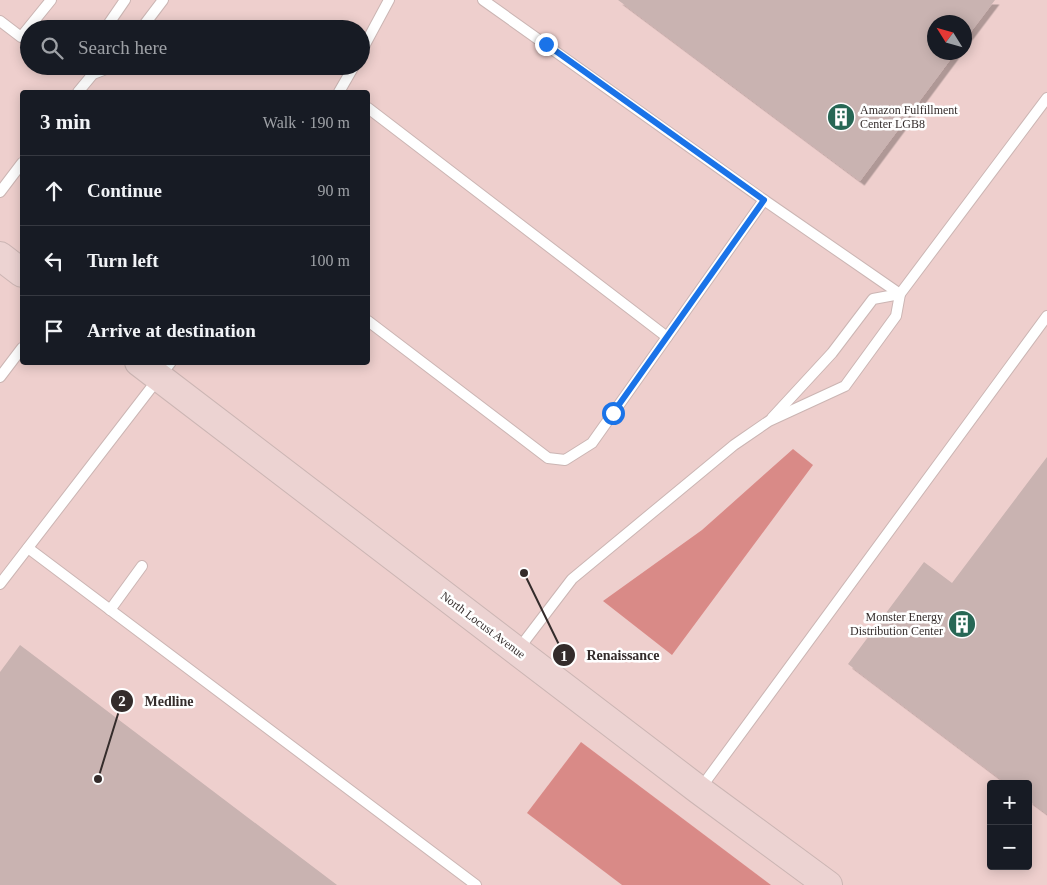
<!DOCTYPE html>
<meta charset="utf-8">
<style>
:root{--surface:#171b24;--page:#20242c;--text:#f1f3f6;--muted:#9ea1a6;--line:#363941}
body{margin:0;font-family:Georgia,serif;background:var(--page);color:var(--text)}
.controls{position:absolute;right:15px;bottom:15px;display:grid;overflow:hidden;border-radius:5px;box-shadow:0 2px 12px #0003}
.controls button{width:45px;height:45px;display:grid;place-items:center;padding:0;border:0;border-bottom:1px solid var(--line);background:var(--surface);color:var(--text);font:25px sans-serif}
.compass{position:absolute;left:927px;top:15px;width:45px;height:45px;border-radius:50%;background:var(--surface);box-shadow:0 2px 12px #0003;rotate:307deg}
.stop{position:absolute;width:15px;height:15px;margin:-11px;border:4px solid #1a73e8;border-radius:50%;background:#fff}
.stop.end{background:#1a73e8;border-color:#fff;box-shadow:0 1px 5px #0008}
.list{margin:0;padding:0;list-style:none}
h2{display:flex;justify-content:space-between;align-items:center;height:65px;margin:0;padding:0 20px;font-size:21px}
h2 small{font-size:16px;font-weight:400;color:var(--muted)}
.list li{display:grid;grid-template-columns:32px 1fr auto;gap:15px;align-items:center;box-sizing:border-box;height:70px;padding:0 20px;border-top:1px solid var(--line)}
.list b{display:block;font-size:19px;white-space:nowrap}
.list em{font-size:16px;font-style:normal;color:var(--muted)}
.icon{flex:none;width:28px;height:28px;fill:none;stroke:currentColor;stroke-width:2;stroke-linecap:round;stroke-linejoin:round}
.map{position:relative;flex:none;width:1047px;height:885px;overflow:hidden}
.search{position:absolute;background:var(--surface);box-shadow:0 2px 12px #0003;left:20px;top:20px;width:350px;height:55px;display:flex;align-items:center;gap:12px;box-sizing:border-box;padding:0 18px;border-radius:28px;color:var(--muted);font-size:19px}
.panel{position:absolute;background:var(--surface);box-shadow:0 2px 12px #0003;left:20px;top:90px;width:350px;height:275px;border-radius:5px}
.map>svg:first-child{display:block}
.built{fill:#eecfcd;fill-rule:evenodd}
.water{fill:#d98a87}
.building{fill:#c9b3b1;filter:url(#shadow)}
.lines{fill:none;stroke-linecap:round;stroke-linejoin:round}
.lane-casing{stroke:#cbb5b3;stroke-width:12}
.secondary-casing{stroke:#cbb5b3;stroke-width:30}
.lane{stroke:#fff;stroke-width:10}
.secondary{stroke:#ecd3d2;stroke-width:28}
.route{stroke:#1a73e8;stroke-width:6}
.labels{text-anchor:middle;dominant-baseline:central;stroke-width:5;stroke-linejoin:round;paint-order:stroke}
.poi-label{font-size:12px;fill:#342c2b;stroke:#fff;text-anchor:start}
.street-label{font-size:12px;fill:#342c2b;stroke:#fff}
.leader{fill:none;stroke:#342c2b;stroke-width:2}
.callout-dot{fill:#342c2b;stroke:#fff;stroke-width:2}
.mark-label{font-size:15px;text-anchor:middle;font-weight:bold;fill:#fff}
.callout-label{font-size:14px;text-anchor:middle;font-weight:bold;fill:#342c2b;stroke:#fff;stroke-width:5;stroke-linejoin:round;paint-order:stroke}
</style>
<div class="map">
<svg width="1047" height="885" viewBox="0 0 1047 885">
<defs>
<filter id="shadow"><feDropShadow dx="4.5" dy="4.5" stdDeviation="0" flood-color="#0004"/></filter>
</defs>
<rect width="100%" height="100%" fill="#f8e0df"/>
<path class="built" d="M 0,0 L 1047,0 L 1047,885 L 0,885 ZM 934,22 L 964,22 L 964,52 L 934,52 ZM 29,29 L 361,29 L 361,66 L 29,66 ZM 22,92 L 368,92 L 368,362 L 22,362 ZM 991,784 L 1028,784 L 1028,866 L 991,866 Z"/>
<g class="water">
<polygon points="793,449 813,465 672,655 603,601 702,530"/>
<polygon points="581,742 771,885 622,885 527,813"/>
</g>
<g class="building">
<polygon points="618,0 995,0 964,41 964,22 934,22 934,52 956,52 860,181"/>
<polygon points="1047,457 1047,814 1028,800 1028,784 1007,784 848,664 924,562 952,583"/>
<polygon points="20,645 337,885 0,885 0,672"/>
</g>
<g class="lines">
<defs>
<g id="lane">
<polyline points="483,0 764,200 900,294"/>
<polyline points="0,21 21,37 51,0"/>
<polyline points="105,29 125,0"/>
<polyline points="141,29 163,0"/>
<polyline points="361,52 389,0"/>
<polyline points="78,92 93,74 114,66"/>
<polyline points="339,92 354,66"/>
<polyline points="368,108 667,337"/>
<polyline points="0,192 22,163"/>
<polyline points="368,321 548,458 565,460 592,443 764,200"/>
<polyline points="0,377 22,348"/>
<polyline points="772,418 832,353 873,299 900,294"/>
<polyline points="28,548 476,885"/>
<polyline points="0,584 171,362"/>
<polyline points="110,610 142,566"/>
<polyline points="517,651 572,579 734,445 769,421 845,386 896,316 900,294 1047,98"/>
<polyline points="700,789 1047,316"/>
</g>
<g id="secondary">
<polyline points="0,256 22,273"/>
<polyline points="139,362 699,790 828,885"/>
</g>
</defs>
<use href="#lane" class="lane-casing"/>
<use href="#secondary" class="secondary-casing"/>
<use href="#lane" class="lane"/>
<use href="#secondary" class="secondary"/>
</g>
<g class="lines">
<polyline class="route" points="546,44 764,200 613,413"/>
</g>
<defs>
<symbol id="building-disc" viewBox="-11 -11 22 22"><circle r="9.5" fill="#276755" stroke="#fff"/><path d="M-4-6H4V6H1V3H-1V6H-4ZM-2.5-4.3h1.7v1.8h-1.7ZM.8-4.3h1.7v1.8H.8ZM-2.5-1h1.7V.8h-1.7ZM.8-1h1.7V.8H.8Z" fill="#fff"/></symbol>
</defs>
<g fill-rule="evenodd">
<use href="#building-disc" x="825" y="101" width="32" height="32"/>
<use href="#building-disc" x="946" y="608" width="32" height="32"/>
</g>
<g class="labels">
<g class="poi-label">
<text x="860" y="110">Amazon Fulfillment<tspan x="860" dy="14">Center LGB8</tspan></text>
<text x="943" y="617" text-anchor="end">Monster Energy<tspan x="943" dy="14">Distribution Center</tspan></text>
</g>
<g class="street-label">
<text transform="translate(483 625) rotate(37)">North Locust Avenue</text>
</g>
</g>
<path class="leader" d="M524 573L564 655M98 779L122 701"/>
<g class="callout-dot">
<circle cx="524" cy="573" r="5"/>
<circle cx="98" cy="779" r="5"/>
<circle cx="564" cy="655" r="12"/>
<circle cx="122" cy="701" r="12"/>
</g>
<g class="mark-label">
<text x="564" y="661">1</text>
<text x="122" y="706">2</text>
</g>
<g class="callout-label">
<text x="623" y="660">Renaissance</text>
<text x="169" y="706">Medline</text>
</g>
</svg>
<div class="controls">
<button>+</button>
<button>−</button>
</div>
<svg class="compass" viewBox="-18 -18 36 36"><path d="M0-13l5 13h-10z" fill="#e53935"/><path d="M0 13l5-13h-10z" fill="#9ea1a6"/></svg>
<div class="stop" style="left:613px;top:413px"></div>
<div class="stop end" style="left:546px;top:44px"></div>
<div class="search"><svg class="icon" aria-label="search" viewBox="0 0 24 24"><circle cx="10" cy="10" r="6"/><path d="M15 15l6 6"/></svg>Search here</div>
<section class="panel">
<h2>3 min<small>Walk · 190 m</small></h2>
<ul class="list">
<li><svg class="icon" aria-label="ahead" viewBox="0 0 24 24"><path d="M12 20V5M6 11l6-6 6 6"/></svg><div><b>Continue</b></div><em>90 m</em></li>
<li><svg class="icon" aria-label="left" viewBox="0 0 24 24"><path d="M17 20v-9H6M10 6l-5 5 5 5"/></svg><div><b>Turn left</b></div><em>100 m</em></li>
<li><svg class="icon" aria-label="arrive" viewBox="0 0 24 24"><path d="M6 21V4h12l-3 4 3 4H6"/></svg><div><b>Arrive at destination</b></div></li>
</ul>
</section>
</div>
